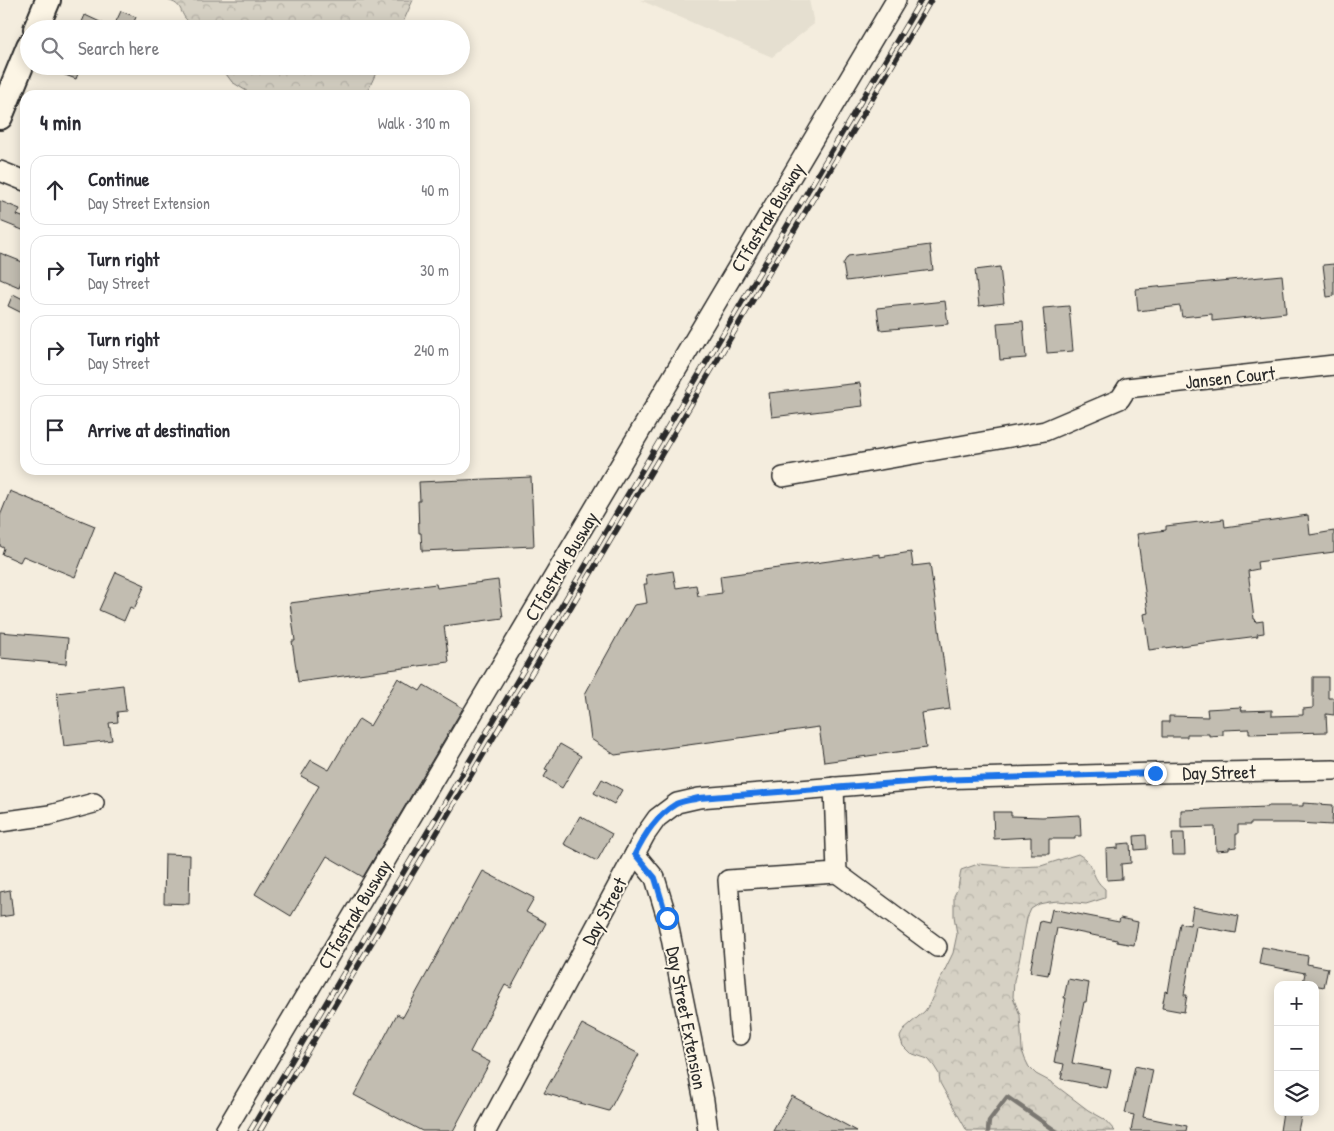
<!DOCTYPE html>
<meta charset="utf-8">
<style>
:root{--surface:#fff;--page:#f2f2f3;--text:#2b2b33;--muted:#7c7c81;--line:#e1e1e2}
body{margin:0;font-family:"Patrick Hand",sans-serif;background:var(--page);color:var(--text)}
.controls{position:absolute;right:15px;bottom:15px;display:grid;overflow:hidden;border-radius:10px;box-shadow:0 2px 12px #0003}
.controls button{width:45px;height:45px;display:grid;place-items:center;padding:0;border:0;border-bottom:1px solid var(--line);background:var(--surface);color:var(--text);font:25px sans-serif}
.stop{position:absolute;width:15px;height:15px;margin:-11px;border:4px solid #1a73e8;border-radius:50%;background:#fff}
.stop.end{background:#1a73e8;border-color:#fff;box-shadow:0 1px 5px #0008}
.list{margin:0;padding:0;list-style:none}
h2{display:flex;justify-content:space-between;align-items:center;height:65px;margin:0;padding:0 20px;font-size:21px}
h2 small{font-size:16px;font-weight:400;color:var(--muted)}
.list li{display:grid;grid-template-columns:32px 1fr auto;gap:15px;align-items:center;box-sizing:border-box;height:70px;margin:0 10px 10px;padding:0 10px;border:1px solid var(--line);border-radius:15px}
.list b{display:block;font-size:19px;white-space:nowrap}
.list p{margin:0;font-size:16px;white-space:nowrap;color:var(--muted)}
.list em{font-size:16px;font-style:normal;color:var(--muted)}
.icon{flex:none;width:28px;height:28px;fill:none;stroke:currentColor;stroke-width:2;stroke-linecap:round;stroke-linejoin:round}
.map{position:relative;flex:none;width:1334px;height:1131px;overflow:hidden}
.search{position:absolute;background:var(--surface);box-shadow:0 2px 12px #0003;left:20px;top:20px;width:450px;height:55px;display:flex;align-items:center;gap:12px;box-sizing:border-box;padding:0 18px;border-radius:28px;color:var(--muted);font-size:19px}
.panel{position:absolute;background:var(--surface);box-shadow:0 2px 12px #0003;left:20px;top:90px;width:450px;height:385px;border-radius:15px}
.map>svg:first-child{display:block}
.built{fill:#e5dfd0}
.forest{fill:url(#forest-crowns);stroke:#807e78}
.lines{fill:none;stroke-linecap:round;stroke-linejoin:round}
.stream{stroke:#7a7771;stroke-width:4.5}
.building{fill:#c2bdb1;stroke:#2b2b2b}
.minor-casing{stroke:#2b2b2b;stroke-width:22}
.major-casing{stroke:#2b2b2b;stroke-width:28}
.minor{stroke:#fcf5e5;stroke-width:19}
.major{stroke:#fcf5e5;stroke-width:24}
.rail-casing{stroke:#2b2b2b;stroke-width:5.5}
.rail{stroke:#fcf5e5;stroke-width:4;stroke-dasharray:11;stroke-linecap:butt}
.route{stroke:#1a73e8;stroke-width:6}
.labels{text-anchor:middle;dominant-baseline:central;stroke-width:4;stroke-linejoin:round;paint-order:stroke}
.street-label{font-size:19px;fill:#2b2b2b;stroke:#fcf5e5}
</style>
<div class="map">
<svg width="1334" height="1131" viewBox="0 0 1334 1131">
<defs>
<pattern id="forest-crowns" width="20" height="18" patternUnits="userSpaceOnUse" patternTransform="scale(1.25)"><rect width="20" height="18" fill="#d6d1c4"/><path d="M2 6a3 3 0 1 1 6 0M12 15a3 3 0 1 1 6 0" fill="none" stroke="#b8b4a9"/></pattern>
</defs>
<rect width="100%" height="100%" fill="#f4edde"/>
<filter id="ink" filterUnits="userSpaceOnUse"><feTurbulence type="fractalNoise" baseFrequency=".02" numOctaves="2"/><feDisplacementMap in="SourceGraphic" scale="10" xChannelSelector="R" yChannelSelector="G"/><feConvolveMatrix kernelMatrix="1 2 1 2 8 2 1 2 1" color-interpolation-filters="sRGB"/></filter>
<g filter="url(#ink)">
<polygon class="built" points="640,0 809,0 814,24 772,57"/>
<g class="forest">
<path d="M 166,0 L 413,0 L 400,29 L 197,29 L 196,26 C 194,24 191,23 189,22 C 178,13 185,4 166,0 Z"/>
<polygon points="205,66 379,66 366,95 253,95 232,82 226,74"/>
<path d="M 1078,854 C 1097,865 1089,876 1105,889 L 1105,898 L 1086,904 L 1058,901 L 1049,902 L 1039,904 L 1031,909 L 1027,918 L 1019,962 L 1014,980 L 1013,997 L 1020,1015 L 1022,1050 L 1025,1059 L 1029,1067 L 1036,1074 L 1051,1082 L 1088,1110 L 1104,1119 L 1115,1131 L 967,1131 L 940,1083 L 939,1074 L 934,1066 L 928,1059 L 910,1053 L 903,1046 L 900,1037 L 904,1029 L 925,1011 L 930,1003 L 937,986 L 953,953 L 957,934 L 954,916 L 954,896 L 958,888 L 961,870 L 978,864 L 1013,867 L 1041,866 Z"/>
</g>
<g class="lines">
<polyline class="stream" points="988,1131 989,1121 1007,1097 1056,1131"/>
</g>
<g class="building">
<polygon points="121,11 136,17 131,29 79,29 85,15 113,28"/>
<polygon points="46,66 81,66 76,79 46,68"/>
<polygon points="0,201 20,209 17,215 25,218 25,231 0,221"/>
<polygon points="930,245 933,270 846,281 843,264 848,256"/>
<polygon points="0,253 25,263 25,272 19,287 0,279"/>
<polygon points="1334,264 1334,296 1327,297 1323,265"/>
<polygon points="1000,267 1004,303 979,306 975,270"/>
<polygon points="1282,275 1286,313 1212,321 1212,314 1182,317 1180,306 1138,311 1136,289"/>
<polygon points="13,294 25,300 25,306 22,313 8,306"/>
<polygon points="945,301 948,324 880,330 877,308"/>
<polygon points="1069,306 1073,351 1047,353 1043,308"/>
<polygon points="1023,321 1026,358 1000,360 997,323"/>
<polygon points="860,383 863,406 772,417 769,393"/>
<polygon points="531,477 534,546 422,551 421,533 419,533 418,501 420,501 419,482"/>
<polygon points="10,491 95,526 75,577 23,556 20,562 2,554 4,548 0,546 0,516"/>
<polygon points="1308,515 1310,535 1334,531 1334,552 1257,562 1258,569 1248,571 1254,619 1255,619 1256,622 1263,621 1264,633 1257,634 1258,636 1149,650 1144,614 1148,613 1137,534 1166,530 1166,526 1224,519 1225,527"/>
<polygon points="911,552 913,566 930,564 950,709 921,713 926,748 824,762 819,727 615,755 591,739 585,694 634,605 647,603 644,584 647,584 646,575 673,571 676,588 696,585 698,596 722,593 720,576 880,554 880,557"/>
<polygon points="116,572 145,585 134,609 130,607 124,621 99,610"/>
<polygon points="498,580 503,618 444,626 449,662 298,682 292,641 295,641 290,603 436,584 437,588"/>
<polygon points="0,632 68,638 66,664 0,658"/>
<polygon points="1313,677 1328,677 1328,698 1334,698 1334,715 1326,714 1327,732 1249,734 1249,729 1223,730 1223,735 1209,736 1209,734 1187,734 1187,737 1162,737 1162,722 1169,722 1169,716 1208,717 1207,709 1241,707 1242,711 1272,710 1272,716 1303,715 1303,709 1313,708"/>
<polygon points="398,678 420,691 424,685 463,708 363,877 327,856 291,916 255,894 319,786 301,776 311,760 329,770 359,719 370,726"/>
<polygon points="123,685 126,711 117,712 118,722 109,723 112,740 64,746 57,693"/>
<polygon points="560,744 581,756 562,788 544,777 548,770 545,769"/>
<polygon points="602,779 622,790 614,804 594,793"/>
<polygon points="1303,803 1333,805 1332,825 1297,823 1250,823 1250,825 1238,825 1238,834 1236,834 1236,847 1229,848 1229,850 1216,851 1215,827 1181,828 1181,810 1268,807 1268,806 1303,806"/>
<polygon points="993,812 1011,812 1011,816 1042,817 1080,815 1081,836 1075,836 1075,839 1049,839 1049,854 1031,854 1031,837 994,839"/>
<polygon points="580,816 612,834 597,861 564,844"/>
<polygon points="1172,833 1184,833 1185,855 1173,855"/>
<polygon points="1146,835 1147,849 1135,850 1134,836"/>
<polygon points="1130,843 1131,863 1121,864 1122,879 1107,880 1106,849 1118,848 1118,844"/>
<polygon points="165,854 190,855 189,904 164,903"/>
<polygon points="483,871 534,898 526,912 546,923 511,988 505,985 470,1052 490,1062 453,1131 422,1131 354,1095 397,1014 403,1017"/>
<polygon points="10,890 13,915 0,917 0,892"/>
<polygon points="1193,907 1239,916 1236,933 1196,926 1184,995 1187,995 1184,1012 1162,1008 1165,991 1168,992 1180,923 1190,925"/>
<polygon points="1052,909 1119,922 1120,918 1138,922 1134,945 1117,942 1117,940 1057,928 1048,975 1030,972 1040,921 1049,923"/>
<polygon points="1262,947 1308,956 1307,964 1328,968 1324,987 1303,983 1305,973 1259,964"/>
<polygon points="1068,979 1089,983 1086,1002 1084,1002 1072,1063 1111,1070 1107,1088 1061,1079 1064,1064 1054,1062 1066,998 1064,998"/>
<polygon points="582,1024 639,1054 609,1111 544,1093"/>
<polygon points="1135,1066 1153,1070 1143,1117 1187,1126 1186,1131 1131,1131 1134,1115 1125,1113"/>
<polygon points="792,1096 857,1131 773,1131"/>
<polygon points="1283,1112 1302,1112 1298,1131 1280,1131"/>
</g>
<g class="lines">
<defs>
<g id="minor">
<polyline points="0,171 25,181"/>
<polyline points="783,477 1045,431 1120,399 1127,388 1334,365"/>
<polyline points="0,822 50,815 94,803"/>
<polyline points="635,854 655,878 667,918 704,1101 708,1131"/>
<polyline points="837,873 937,947"/>
<polyline points="740,1035 728,880 837,873 834,787"/>
<polyline points="225,1131 896,0"/>
<polyline points="486,1131 645,835 657,818 677,803 699,798 935,779 1155,773 1334,770"/>
</g>
<g id="major">
<polyline points="36,29 48,0"/>
<polyline points="0,117 29,46"/>
</g>
</defs>
<use href="#minor" class="minor-casing"/>
<use href="#major" class="major-casing"/>
<use href="#minor" class="minor"/>
<use href="#major" class="major"/>
<defs>
<g id="rail">
<polyline points="250,1131 921,0"/>
<polyline points="260,1131 931,0"/>
</g>
</defs>
<use href="#rail" class="rail-casing"/>
<use href="#rail" class="rail"/>
</g>
</g>
<g class="lines" filter="url(#ink)">
<path class="route" d="M 667,918 L 655,878 L 635,854 C 645,834 656,816 676,804 C 682,801 692,800 699,798 L 935,780 L 1155,773"/>
</g>
<g class="labels">
<g class="street-label">
<text transform="translate(767 217) rotate(-59)">CTfastrak Busway</text>
<text transform="translate(1230 377) rotate(-6)">Jansen Court</text>
<text transform="translate(561 566) rotate(-59)">CTfastrak Busway</text>
<text transform="translate(1219 772) rotate(-1)">Day Street</text>
<text transform="translate(604 911) rotate(-62)">Day Street</text>
<text transform="translate(354 914) rotate(-59)">CTfastrak Busway</text>
<text transform="translate(687 1018) rotate(79)">Day Street Extension</text>
</g>
</g>
</svg>
<div class="controls">
<button>+</button>
<button>−</button>
<button><svg class="icon" aria-label="layers" viewBox="0 0 24 24"><path d="M12 4l9 5-9 5-9-5zM3 14l9 5 9-5"/></svg></button>
</div>
<div class="stop" style="left:667px;top:918px"></div>
<div class="stop end" style="left:1155px;top:773px"></div>
<div class="search"><svg class="icon" aria-label="search" viewBox="0 0 24 24"><circle cx="10" cy="10" r="6"/><path d="M15 15l6 6"/></svg>Search here</div>
<section class="panel">
<h2>4 min<small>Walk · 310 m</small></h2>
<ul class="list">
<li><svg class="icon" aria-label="ahead" viewBox="0 0 24 24"><path d="M12 20V5M6 11l6-6 6 6"/></svg><div><b>Continue</b><p>Day Street Extension</p></div><em>40 m</em></li>
<li><svg class="icon" aria-label="right" viewBox="0 0 24 24"><path d="M7 20v-9h11M14 6l5 5-5 5"/></svg><div><b>Turn right</b><p>Day Street</p></div><em>30 m</em></li>
<li><svg class="icon" aria-label="right" viewBox="0 0 24 24"><path d="M7 20v-9h11M14 6l5 5-5 5"/></svg><div><b>Turn right</b><p>Day Street</p></div><em>240 m</em></li>
<li><svg class="icon" aria-label="arrive" viewBox="0 0 24 24"><path d="M6 21V4h12l-3 4 3 4H6"/></svg><div><b>Arrive at destination</b></div></li>
</ul>
</section>
</div>
